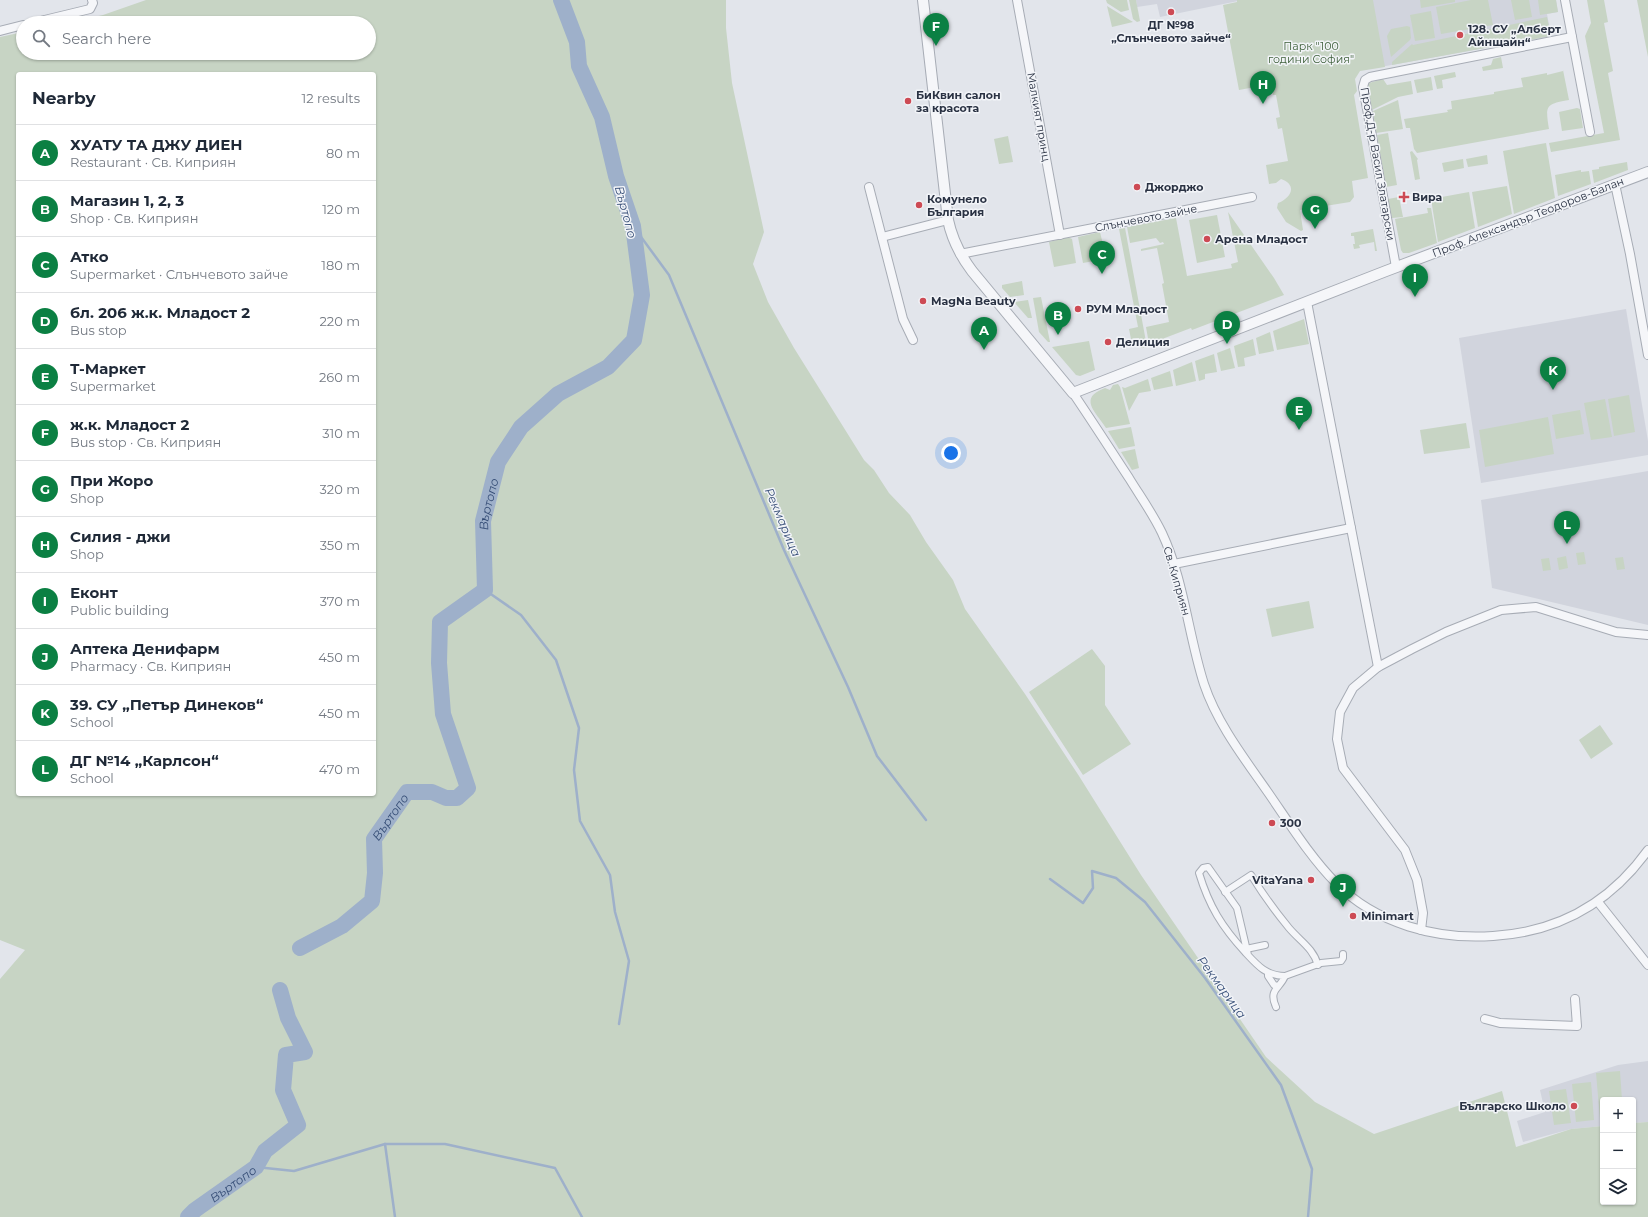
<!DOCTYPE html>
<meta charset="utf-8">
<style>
:root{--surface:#fff;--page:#f2f2f3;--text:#1f2937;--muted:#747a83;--line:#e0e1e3;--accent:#0b8043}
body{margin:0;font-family:Montserrat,sans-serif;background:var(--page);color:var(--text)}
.controls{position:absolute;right:12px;bottom:12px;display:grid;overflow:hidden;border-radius:4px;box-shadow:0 1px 3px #0004}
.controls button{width:36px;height:36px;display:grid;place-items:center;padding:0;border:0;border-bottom:1px solid var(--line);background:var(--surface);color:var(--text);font:20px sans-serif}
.you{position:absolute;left:951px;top:453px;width:14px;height:14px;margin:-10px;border:3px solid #fff;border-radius:50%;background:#1a73e8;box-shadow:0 0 0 6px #1a73e833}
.badge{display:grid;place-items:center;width:26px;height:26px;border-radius:50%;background:var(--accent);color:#fff;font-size:13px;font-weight:700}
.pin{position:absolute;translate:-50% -33px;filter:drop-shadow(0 1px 2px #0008)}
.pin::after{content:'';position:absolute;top:21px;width:14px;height:12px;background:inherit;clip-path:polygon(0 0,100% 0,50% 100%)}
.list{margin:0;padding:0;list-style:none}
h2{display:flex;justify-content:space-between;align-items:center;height:52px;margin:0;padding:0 16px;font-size:17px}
h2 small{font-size:13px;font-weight:400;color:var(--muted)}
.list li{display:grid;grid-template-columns:26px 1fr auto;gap:12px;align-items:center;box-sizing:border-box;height:56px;padding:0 16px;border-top:1px solid var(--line)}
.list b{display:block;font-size:15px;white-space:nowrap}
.list p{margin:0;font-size:13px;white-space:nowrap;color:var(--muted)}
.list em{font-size:13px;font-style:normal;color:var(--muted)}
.icon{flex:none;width:22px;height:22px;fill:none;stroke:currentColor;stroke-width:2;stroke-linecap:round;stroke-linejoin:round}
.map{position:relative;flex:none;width:1648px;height:1217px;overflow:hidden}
.search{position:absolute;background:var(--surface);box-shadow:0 1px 3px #0004;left:16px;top:16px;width:360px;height:44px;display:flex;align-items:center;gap:10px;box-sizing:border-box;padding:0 14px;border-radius:22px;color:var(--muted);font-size:15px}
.panel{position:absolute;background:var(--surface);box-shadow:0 1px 3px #0004;left:16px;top:72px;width:360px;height:724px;border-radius:4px}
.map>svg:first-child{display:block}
.built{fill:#d1d4dd}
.green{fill:#c7d4c4;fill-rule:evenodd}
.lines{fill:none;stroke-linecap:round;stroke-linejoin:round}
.stream{stroke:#9eb0ca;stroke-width:2.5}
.river{stroke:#9eb0ca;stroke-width:16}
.pedestrian-casing{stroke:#a7acb5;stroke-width:8}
.minor-casing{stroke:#a7acb5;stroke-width:10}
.tertiary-casing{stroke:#a7acb5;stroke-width:12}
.pedestrian{stroke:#f5f6f9;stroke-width:6}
.minor{stroke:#f5f6f9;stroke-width:8}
.tertiary{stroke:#f5f6f9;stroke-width:10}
.poi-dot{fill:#cd4a54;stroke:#f2f4f8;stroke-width:1.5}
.labels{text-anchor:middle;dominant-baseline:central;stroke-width:3;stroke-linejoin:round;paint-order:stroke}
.poi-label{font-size:11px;font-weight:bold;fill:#2a3243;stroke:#f2f4f8;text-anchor:start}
.park-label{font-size:11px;fill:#3c5e38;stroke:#f2f4f8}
.street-label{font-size:11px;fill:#2a3243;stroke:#f2f4f8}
.water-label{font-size:12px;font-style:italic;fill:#354d76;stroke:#f2f4f8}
</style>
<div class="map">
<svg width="1648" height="1217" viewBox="0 0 1648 1217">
<rect width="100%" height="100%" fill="#e2e5eb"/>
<g class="built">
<polygon points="1136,0 1237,0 1238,1 1160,17 1157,4 1137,7"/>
<polygon points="1362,0 1556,0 1558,12 1547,14 1551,36 1375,68"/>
<polygon points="1626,309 1648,441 1648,455 1481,483 1459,338"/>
<polygon points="1648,471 1648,625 1492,588 1481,500"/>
<polygon points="1648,1061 1648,1122 1633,1123 1633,1100 1603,1100 1603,1126 1571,1129 1523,1142 1517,1121 1545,1112 1540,1090 1618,1065"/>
</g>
<g class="green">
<path d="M 146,0 L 726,0 L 726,28 L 732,83 L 764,232 L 753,264 L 768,302 L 794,348 L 864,460 L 874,470 L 889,493 L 910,515 L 926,542 L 953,580 L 965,609 L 1025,694 L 1079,776 L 1141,875 L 1266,1057 L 1315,1102 L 1374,1134 L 1502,1091 L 1516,1147 L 1571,1129 L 1603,1126 L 1603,1202 L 1633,1202 L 1633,1123 L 1648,1122 L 1648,1217 L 0,1217 L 0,979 L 25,950 L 0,940 L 0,37 L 23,32 L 23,53 L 369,53 L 369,23 L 66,23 L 103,15 ZM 18,74 L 374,74 L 374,794 L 18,794 Z"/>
<polygon points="1106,0 1127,0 1129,10 1121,12 1107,3"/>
<polygon points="1129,0 1136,0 1140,21 1137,22 1133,19"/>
<path d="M 1237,0 L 1373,0 L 1385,67 L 1360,71 L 1355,79 L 1357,91 L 1354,95 L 1368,178 L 1352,181 L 1354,197 L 1350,202 L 1300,210 L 1303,230 L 1301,231 L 1286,222 L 1277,208 L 1278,203 C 1291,198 1298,185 1281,179 L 1276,183 L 1269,184 L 1266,165 L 1288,161 L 1282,128 L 1278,129 L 1276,118 L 1280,117 L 1276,95 L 1273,95 L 1271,84 L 1239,90 L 1223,5 L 1237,2 Z"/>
<polygon points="1420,0 1455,0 1455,2 1421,8"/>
<polygon points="1471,0 1488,0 1493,25 1441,34 1436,7"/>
<polygon points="1511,0 1529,0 1532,17 1515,20"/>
<polygon points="1538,0 1556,0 1558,12 1540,15"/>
<polygon points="1587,0 1604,0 1608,22 1604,23 1613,71 1608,73 1620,140 1551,152 1549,143 1604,133 1585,36 1591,23"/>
<polygon points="1637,0 1648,0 1648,57"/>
<polygon points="1107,6 1133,22 1112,27"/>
<polygon points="1431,11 1435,38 1415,41 1410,15"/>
<polygon points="1547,17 1551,36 1392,65 1392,62 1412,44 1413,45"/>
<polygon points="1407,26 1410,27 1411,38 1410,40 1391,57 1387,36 1391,29"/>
<polygon points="1501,57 1503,68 1483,71 1482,67 1491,65 1493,59"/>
<path d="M 1563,70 L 1569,100 C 1546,104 1545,105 1549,129 L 1417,153 L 1414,149 L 1410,128 L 1406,128 L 1404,119 L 1448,112 L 1447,110 L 1452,109 L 1451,101 L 1494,94 L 1494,92 L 1523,87 L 1521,78 L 1547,73 L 1547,75 L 1563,71 Z"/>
<polygon points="1455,72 1456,77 1442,80 1443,88 1437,89 1434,76"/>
<polygon points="1431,77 1433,90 1417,93 1414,80"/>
<polygon points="1383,79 1387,85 1411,81 1413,94 1398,97 1372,110 1368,86 1369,83"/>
<polygon points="1398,100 1403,129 1376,133 1373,111"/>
<polygon points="1577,108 1580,109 1583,128 1562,131 1559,112"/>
<polygon points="1388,133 1397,185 1386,187 1377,135"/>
<polygon points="1008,136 1013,162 999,164 994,139"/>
<polygon points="1546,143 1555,198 1514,214 1503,151"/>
<polygon points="1412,151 1418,159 1417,160 1420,179 1415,180 1410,152"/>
<polygon points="1487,155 1488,164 1468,167 1466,159"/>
<polygon points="1463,159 1464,168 1444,172 1442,163"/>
<polygon points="1627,162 1628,170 1594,183 1592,170 1599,169 1599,167"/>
<polygon points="1581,170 1581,172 1589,171 1591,184 1558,196 1555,175"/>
<polygon points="1507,186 1512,214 1478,227 1472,192"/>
<polygon points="1469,192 1475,228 1438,242 1431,199"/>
<polygon points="1399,197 1403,217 1392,218 1388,199"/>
<polygon points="1427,208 1431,208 1437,243 1409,253 1403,253 1401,250 1395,219 1428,213"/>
<polygon points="1228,212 1274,278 1284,295 1192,330 1191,328 1149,344 1146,327 1169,322 1162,284 1164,283 1157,248 1141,251 1141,249 1164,244 1163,242 1160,243 1156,238 1130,243 1127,227 1176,218 1187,276 1232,268 1231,264 1238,262"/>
<polygon points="1217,215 1225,257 1197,263 1189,220"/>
<polygon points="1125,228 1147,347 1141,348 1139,338 1131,339 1129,329 1138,327 1119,229"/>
<polygon points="1373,229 1377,251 1375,251 1374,242 1359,245 1360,248 1354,249 1353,244 1355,244 1354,236 1351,236 1351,233"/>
<polygon points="1100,232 1106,257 1104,259 1083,263 1078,237"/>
<polygon points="1068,237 1072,239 1076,263 1054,267 1049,242"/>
<polygon points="1022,281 1024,295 1010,297 1002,288 1002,285"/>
<polygon points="1041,297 1050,342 1048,342 1039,332 1033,298"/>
<polygon points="1028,300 1032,318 1028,318 1014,302"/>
<polygon points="1304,319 1309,344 1277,350 1273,331"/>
<polygon points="1270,332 1274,351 1259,354 1256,338"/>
<polygon points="1253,339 1256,355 1244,358 1245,366 1238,367 1234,346"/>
<polygon points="1089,341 1095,370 1080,376 1076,375 1052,347"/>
<polygon points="1230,348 1235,368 1221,371 1217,353"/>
<polygon points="1214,354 1217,372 1205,374 1205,379 1199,381 1195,361"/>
<polygon points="1192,362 1196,381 1176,386 1173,370"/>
<polygon points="1170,371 1173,386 1154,390 1151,378"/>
<polygon points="1148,379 1151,391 1139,393 1129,411 1122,387 1125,388"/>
<path d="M 1118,384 L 1120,387 L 1130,424 L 1106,428 C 1095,411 1078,398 1105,388 L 1110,390 L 1113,385 Z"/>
<polygon points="1629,395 1635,432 1614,436 1608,399"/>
<polygon points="1605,399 1612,437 1591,440 1584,403"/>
<polygon points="1580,410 1584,434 1556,439 1552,415"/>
<polygon points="1548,417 1554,454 1485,467 1479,430"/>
<polygon points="1466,423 1470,448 1424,454 1420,430"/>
<polygon points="1131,427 1135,446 1119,449 1108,431"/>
<polygon points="1135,449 1139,468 1132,470 1121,452"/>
<polygon points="1584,552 1586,564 1578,565 1576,553"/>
<polygon points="1566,556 1568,568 1559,570 1557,558"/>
<polygon points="1623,557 1625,569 1617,570 1615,558"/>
<polygon points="1549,558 1551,570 1543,571 1541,559"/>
<polygon points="1309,601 1314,628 1272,637 1266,609"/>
<polygon points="1092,649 1105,666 1105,705 1131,744 1083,775 1029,692"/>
<polygon points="1600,725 1613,744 1591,759 1579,740"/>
<polygon points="1620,1071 1622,1100 1603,1100 1603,1118 1600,1119 1596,1073"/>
<polygon points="1591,1082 1594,1120 1576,1122 1572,1084"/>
<polygon points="1566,1089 1571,1123 1554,1125 1549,1091"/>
</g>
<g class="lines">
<g class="stream">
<polyline points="633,226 669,275 784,550 848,687 877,756 926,820"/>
<polyline points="485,590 521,615 556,660 579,728 574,770 580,821 610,875 615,912 629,961 619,1024"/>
<polyline points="1050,879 1083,903 1093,888 1092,871 1116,878 1145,902 1205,978 1281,1085 1312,1169 1308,1217"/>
<polyline points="385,1144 395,1217"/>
<polyline points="256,1167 294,1171 385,1144 445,1144 555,1168 582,1217"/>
</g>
<g class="river">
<path id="s1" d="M 300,948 L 342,926 L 372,901 L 375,873 L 374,839 L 407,792 L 432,792 L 446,798 L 457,798 L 468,788 L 443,714 L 439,663 L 440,622 L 485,590 L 483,521 L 498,462 L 521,427 L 558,394 L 608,367 L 634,340 L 642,295 L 633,226 L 616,176 L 602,117 L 579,66 L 577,42 L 561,0"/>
<path id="s2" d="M 188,1217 L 195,1210 L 256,1167 L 265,1151 L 298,1125 L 283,1090 L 286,1055 L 305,1052 L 288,1018 L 280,990"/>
</g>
<defs>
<g id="pedestrian">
<path d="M 1225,892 L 1251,875 C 1262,893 1275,911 1289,928 C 1300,941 1313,948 1318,965"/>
<polyline points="1246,949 1265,945"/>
<path d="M 1248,955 L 1237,908 L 1208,867 L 1203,868 L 1199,873 C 1209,906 1222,927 1245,952 C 1257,965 1266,976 1285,976 C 1280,989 1268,989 1276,1007"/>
<polyline points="1268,973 1268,976 1274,985 1278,986"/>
<polyline points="1285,976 1321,963 1341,961 1343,958 1343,954"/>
</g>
<g id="minor">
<polyline points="1017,0 1060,235"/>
<polyline points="1565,0 1590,132"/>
<polyline points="32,23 90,9 93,3 92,0"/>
<polyline points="0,31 23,25"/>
<polyline points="1615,184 1630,254 1648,355"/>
<polyline points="869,187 903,319 913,340"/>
<polyline points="882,237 948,220"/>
<polyline points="960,254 1252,197"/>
<polyline points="1396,267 1363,87 1365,80 1370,77 1572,37"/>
<polyline points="1307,302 1378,667"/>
<path d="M 1073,393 C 1092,421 1110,449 1129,478 C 1140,496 1153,514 1162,533 C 1184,580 1188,634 1204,684 C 1217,723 1244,758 1267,791 C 1288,821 1310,857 1336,883 C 1376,924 1437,940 1493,936 C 1558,932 1610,903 1648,850"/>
<polyline points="1174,564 1351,528"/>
<polyline points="1598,902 1648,965"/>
<polyline points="1421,930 1423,913 1417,880 1405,850 1343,768 1337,739 1340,712 1353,688 1378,667 1412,649 1446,632 1501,610 1536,607 1616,632 1648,635"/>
<polyline points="1485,1019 1500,1023 1577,1026 1575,999"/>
</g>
<path id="tertiary" d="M 923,0 L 948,220 C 952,239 960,255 972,271 L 1073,393 L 1386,271 L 1648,172"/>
</defs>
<use href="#pedestrian" class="pedestrian-casing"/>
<use href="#minor" class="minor-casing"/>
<use href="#tertiary" class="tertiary-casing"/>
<use href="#pedestrian" class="pedestrian"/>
<use href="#minor" class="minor"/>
<use href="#tertiary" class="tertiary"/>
</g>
<g class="poi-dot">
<circle cx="1171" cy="12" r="4"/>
<circle cx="1460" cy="35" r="4"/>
<circle cx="908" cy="101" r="4"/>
<circle cx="1137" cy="187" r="4"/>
<path d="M1402 191h4v4h4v4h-4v4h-4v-4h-4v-4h4z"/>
<circle cx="919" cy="205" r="4"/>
<circle cx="1207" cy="239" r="4"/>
<circle cx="923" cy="301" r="4"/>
<circle cx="1078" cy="309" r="4"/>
<circle cx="1108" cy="342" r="4"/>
<circle cx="1272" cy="823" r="4"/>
<circle cx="1311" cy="880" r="4"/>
<circle cx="1353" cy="916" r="4"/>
<circle cx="1574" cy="1106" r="4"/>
</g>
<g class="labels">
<g class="poi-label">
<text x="1171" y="25" text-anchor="middle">ДГ №98<tspan x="1171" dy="13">„Слънчевото зайче“</tspan></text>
<text x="1468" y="29">128. СУ „Алберт<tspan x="1468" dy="13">Айнщайн“</tspan></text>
<text x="916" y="95">БиКвин салон<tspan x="916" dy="13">за красота</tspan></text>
<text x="1145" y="187">Джорджо</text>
<text x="1412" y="197">Вира</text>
<text x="927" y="199">Комунело<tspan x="927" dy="13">България</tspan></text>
<text x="1215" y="239">Арена Младост</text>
<text x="931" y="301">MagNa Beauty</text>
<text x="1086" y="309">РУМ Младост</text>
<text x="1116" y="342">Делиция</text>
<text x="1280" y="823">300</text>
<text x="1303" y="880" text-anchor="end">VitaYana</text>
<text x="1361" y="916">Minimart</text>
<text x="1566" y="1106" text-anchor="end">Българско Школо</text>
</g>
<g class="park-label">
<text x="1311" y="46">Парк "100<tspan x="1311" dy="13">години София"</tspan></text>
</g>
<g class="street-label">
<text transform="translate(1039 117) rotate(80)">Малкият принц</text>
<text transform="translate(1378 164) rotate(80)">Проф.Д-р Васил Златарски</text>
<text transform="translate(1528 217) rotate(-21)">Проф. Александър Теодоров-Балан</text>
<text transform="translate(1146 218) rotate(-11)">Слънчевото зайче</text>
<text transform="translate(1177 581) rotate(74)">Св. Киприян</text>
</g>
<g class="water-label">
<text transform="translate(626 212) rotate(75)">Въртопо</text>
<text stroke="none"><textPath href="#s1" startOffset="584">Въртопо</textPath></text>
<text transform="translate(783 522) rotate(67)">Рекмарица</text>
<text stroke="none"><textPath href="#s1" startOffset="176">Въртопо</textPath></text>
<text transform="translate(1222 987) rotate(54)">Рекмарица</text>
<text stroke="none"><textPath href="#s2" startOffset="56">Въртопо</textPath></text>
</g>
</g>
</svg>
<div class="controls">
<button>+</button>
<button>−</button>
<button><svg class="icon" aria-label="layers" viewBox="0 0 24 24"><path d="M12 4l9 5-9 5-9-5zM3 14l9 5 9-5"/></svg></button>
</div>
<div class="you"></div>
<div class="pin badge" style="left:984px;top:350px">A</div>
<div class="pin badge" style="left:1058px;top:335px">B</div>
<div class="pin badge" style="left:1102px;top:274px">C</div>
<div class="pin badge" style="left:1227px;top:344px">D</div>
<div class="pin badge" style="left:1299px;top:430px">E</div>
<div class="pin badge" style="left:936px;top:46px">F</div>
<div class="pin badge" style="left:1315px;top:229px">G</div>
<div class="pin badge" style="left:1263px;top:104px">H</div>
<div class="pin badge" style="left:1415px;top:297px">I</div>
<div class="pin badge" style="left:1343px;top:907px">J</div>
<div class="pin badge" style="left:1553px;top:390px">K</div>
<div class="pin badge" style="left:1567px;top:544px">L</div>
<div class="search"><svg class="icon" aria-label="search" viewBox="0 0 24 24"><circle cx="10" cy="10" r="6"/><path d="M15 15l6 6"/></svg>Search here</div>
<section class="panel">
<h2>Nearby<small>12 results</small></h2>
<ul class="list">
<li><span class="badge">A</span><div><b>ХУАТУ ТА ДЖУ ДИЕН</b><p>Restaurant · Св. Киприян</p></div><em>80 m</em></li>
<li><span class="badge">B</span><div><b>Магазин 1, 2, 3</b><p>Shop · Св. Киприян</p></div><em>120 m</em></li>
<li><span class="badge">C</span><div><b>Атко</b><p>Supermarket · Слънчевото зайче</p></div><em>180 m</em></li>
<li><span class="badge">D</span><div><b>бл. 206 ж.к. Младост 2</b><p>Bus stop</p></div><em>220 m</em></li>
<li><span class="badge">E</span><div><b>Т-Маркет</b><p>Supermarket</p></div><em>260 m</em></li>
<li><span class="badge">F</span><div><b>ж.к. Младост 2</b><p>Bus stop · Св. Киприян</p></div><em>310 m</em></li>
<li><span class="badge">G</span><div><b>При Жоро</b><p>Shop</p></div><em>320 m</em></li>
<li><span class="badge">H</span><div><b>Силия - джи</b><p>Shop</p></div><em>350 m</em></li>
<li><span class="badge">I</span><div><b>Еконт</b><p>Public building</p></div><em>370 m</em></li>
<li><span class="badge">J</span><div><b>Аптека Денифарм</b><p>Pharmacy · Св. Киприян</p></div><em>450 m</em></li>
<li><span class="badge">K</span><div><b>39. СУ „Петър Динеков“</b><p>School</p></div><em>450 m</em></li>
<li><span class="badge">L</span><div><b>ДГ №14 „Карлсон“</b><p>School</p></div><em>470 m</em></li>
</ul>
</section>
</div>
